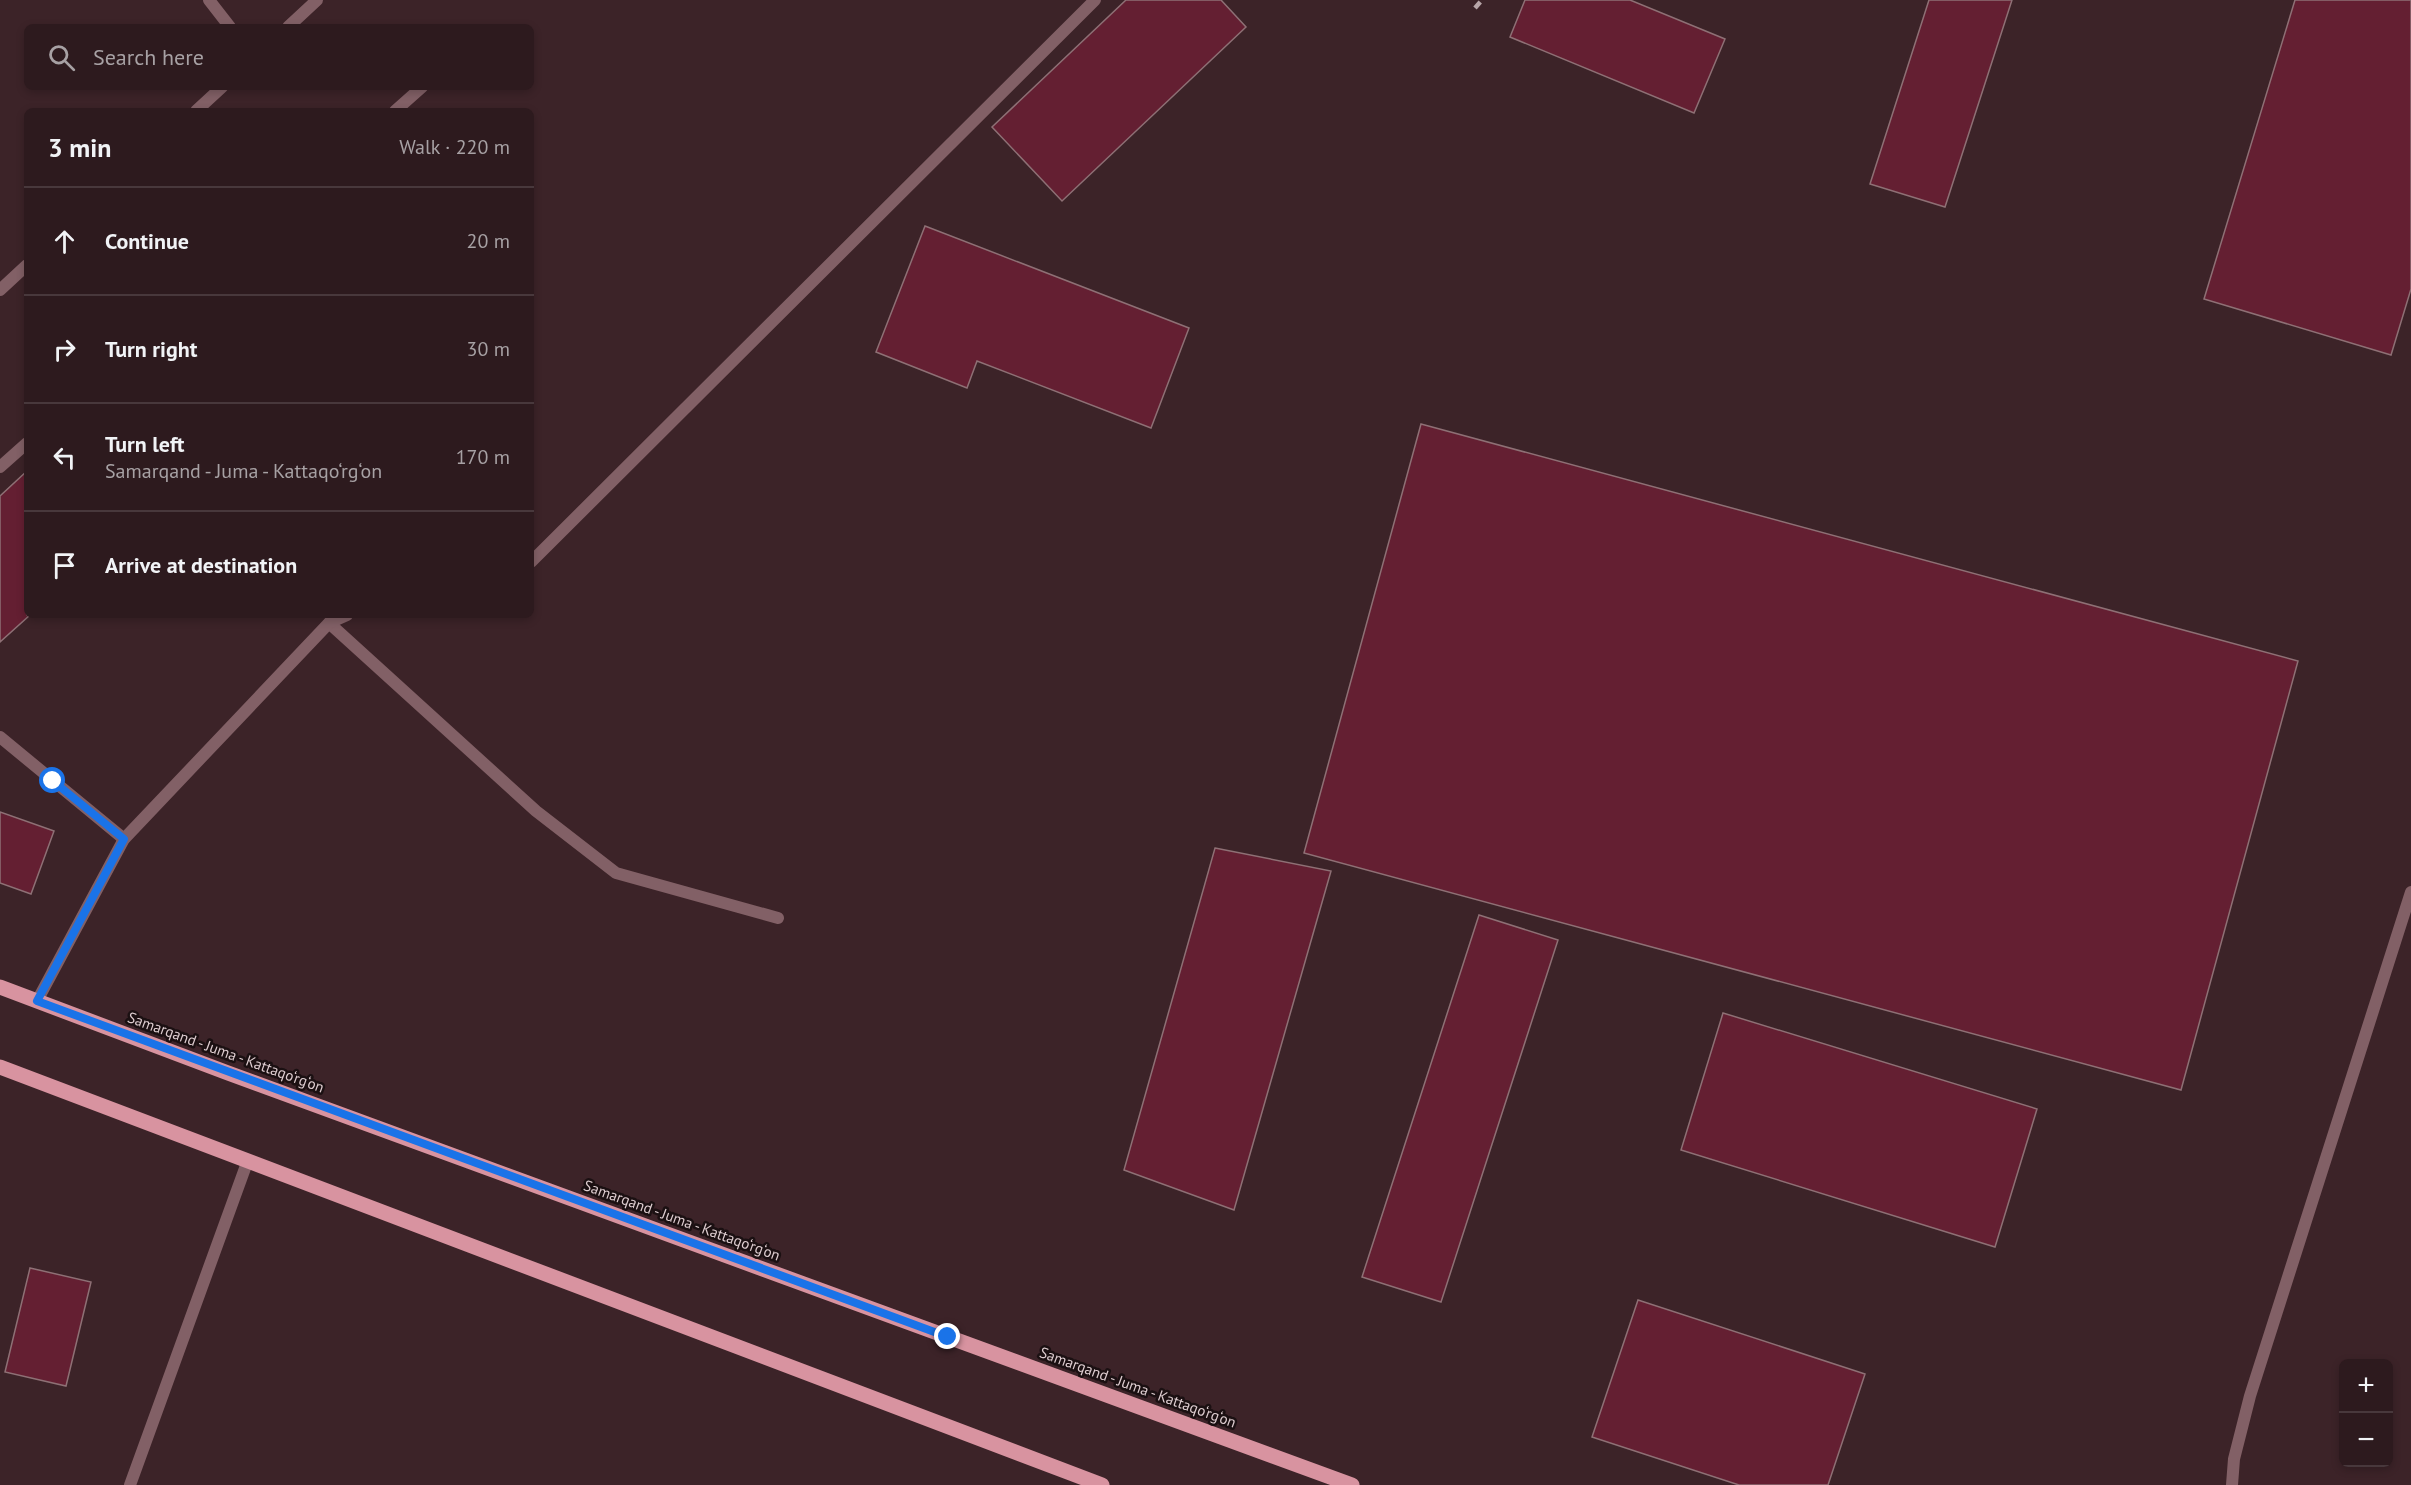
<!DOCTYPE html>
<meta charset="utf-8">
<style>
:root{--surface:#2d1a1e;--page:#352327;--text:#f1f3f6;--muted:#a7a1a4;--line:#48383c}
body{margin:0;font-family:"PT Sans",sans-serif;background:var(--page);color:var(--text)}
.controls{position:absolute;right:18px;bottom:18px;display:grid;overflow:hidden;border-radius:9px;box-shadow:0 3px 9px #0003}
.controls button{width:54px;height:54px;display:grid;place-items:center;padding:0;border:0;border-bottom:2px solid var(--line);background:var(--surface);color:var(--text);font:30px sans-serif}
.stop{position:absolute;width:18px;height:18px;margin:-14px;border:4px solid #1a73e8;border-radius:50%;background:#fff}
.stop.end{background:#1a73e8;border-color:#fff;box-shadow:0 2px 6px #0008}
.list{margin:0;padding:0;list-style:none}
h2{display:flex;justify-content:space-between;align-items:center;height:78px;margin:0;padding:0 24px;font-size:26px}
h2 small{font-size:20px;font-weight:400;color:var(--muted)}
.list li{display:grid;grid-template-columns:39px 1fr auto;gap:18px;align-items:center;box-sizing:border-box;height:108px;padding:0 24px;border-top:2px solid var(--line)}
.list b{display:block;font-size:22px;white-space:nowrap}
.list p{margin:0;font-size:20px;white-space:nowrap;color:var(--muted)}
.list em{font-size:20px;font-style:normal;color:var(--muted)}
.icon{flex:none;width:33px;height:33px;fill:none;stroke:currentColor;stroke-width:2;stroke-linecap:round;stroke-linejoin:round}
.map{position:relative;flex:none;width:2411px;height:1485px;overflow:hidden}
.search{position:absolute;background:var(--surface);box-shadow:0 3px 9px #0003;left:24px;top:24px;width:510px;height:66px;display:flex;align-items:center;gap:15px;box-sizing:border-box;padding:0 21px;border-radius:9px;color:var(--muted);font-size:22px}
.panel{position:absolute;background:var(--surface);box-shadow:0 3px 9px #0003;left:24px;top:108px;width:510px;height:510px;border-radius:9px}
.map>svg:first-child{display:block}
.building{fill:#641f32;stroke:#8e7075;stroke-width:1.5}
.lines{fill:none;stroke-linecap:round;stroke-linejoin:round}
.service{stroke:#826066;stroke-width:12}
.minor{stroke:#826066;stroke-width:12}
.primary{stroke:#d893a0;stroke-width:15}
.rail{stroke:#b7a5a8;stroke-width:4.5;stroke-dasharray:8 8;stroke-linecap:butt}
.route{stroke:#1a73e8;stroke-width:8}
.labels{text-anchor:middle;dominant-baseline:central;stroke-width:5;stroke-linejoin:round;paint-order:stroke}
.street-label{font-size:15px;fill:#decdd0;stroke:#1b1012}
</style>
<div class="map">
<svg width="2411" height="1485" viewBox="0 0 2411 1485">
<rect width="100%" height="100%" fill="#3c2328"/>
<g class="building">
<polygon points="1126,0 1221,0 1246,27 1062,201 992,127"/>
<polygon points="1525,0 1630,0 1725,39 1694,113 1510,37"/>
<polygon points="1929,0 2012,0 1945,207 1870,184"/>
<polygon points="2295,0 2411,0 2411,289 2391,355 2204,299"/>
<polygon points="925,226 1189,328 1151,428 977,361 967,388 876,352"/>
<polygon points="1421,424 2298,661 2181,1090 1304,853"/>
<polygon points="27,471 27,615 30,615 0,642 0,496"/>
<polygon points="0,812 54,831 31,894 0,883"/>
<polygon points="1215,848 1331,871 1234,1210 1124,1170"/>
<polygon points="1479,915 1558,940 1441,1302 1362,1277"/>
<polygon points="1723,1013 2037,1109 1995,1247 1681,1150"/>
<polygon points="30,1268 91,1282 66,1386 5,1372"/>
<polygon points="1638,1300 1865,1374 1828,1485 1739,1485 1592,1437"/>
</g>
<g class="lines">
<g class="service">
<polyline points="209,0 230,27"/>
<polyline points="288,27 317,0"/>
<polyline points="196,111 222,87"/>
<polyline points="395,111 422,87"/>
<polyline points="0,290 27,265"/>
<polyline points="0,467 27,443"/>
<polyline points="531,562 1095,0"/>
<polyline points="329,623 536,811 616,873 778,918"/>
<polyline points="0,737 124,839"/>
<polyline points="37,1001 124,839 329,623 347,615"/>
<polyline points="2232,1485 2234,1459 2250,1396 2411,892"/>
</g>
<polyline class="minor" points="130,1485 248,1160"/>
<g class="primary">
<polyline points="0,987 228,1073 1352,1485"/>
<polyline points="0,1067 1102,1485"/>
</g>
<polyline class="rail" points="1475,8 1482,0"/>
</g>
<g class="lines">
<polyline class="route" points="53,781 124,839 37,1001 948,1337"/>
</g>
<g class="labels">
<g class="street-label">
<text transform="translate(226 1052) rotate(20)">Samarqand - Juma - Kattaqo‘rg‘on</text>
<text transform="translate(682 1220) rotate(20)">Samarqand - Juma - Kattaqo‘rg‘on</text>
<text transform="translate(1138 1387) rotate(20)">Samarqand - Juma - Kattaqo‘rg‘on</text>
</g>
</g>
</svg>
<div class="controls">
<button>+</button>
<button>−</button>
</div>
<div class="stop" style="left:53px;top:781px"></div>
<div class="stop end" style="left:948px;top:1337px"></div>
<div class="search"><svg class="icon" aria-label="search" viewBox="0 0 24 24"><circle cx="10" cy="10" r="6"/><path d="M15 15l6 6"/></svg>Search here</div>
<section class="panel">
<h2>3 min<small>Walk · 220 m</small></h2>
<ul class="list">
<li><svg class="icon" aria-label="ahead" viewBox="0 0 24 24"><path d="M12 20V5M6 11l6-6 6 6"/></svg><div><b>Continue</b></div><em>20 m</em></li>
<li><svg class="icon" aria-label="right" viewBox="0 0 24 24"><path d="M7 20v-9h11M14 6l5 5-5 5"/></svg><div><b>Turn right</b></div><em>30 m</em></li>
<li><svg class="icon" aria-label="left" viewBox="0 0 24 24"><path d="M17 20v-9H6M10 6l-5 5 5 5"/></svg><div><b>Turn left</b><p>Samarqand - Juma - Kattaqo‘rg‘on</p></div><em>170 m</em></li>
<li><svg class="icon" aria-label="arrive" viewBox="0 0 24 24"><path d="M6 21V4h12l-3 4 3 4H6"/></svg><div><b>Arrive at destination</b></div></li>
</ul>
</section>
</div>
